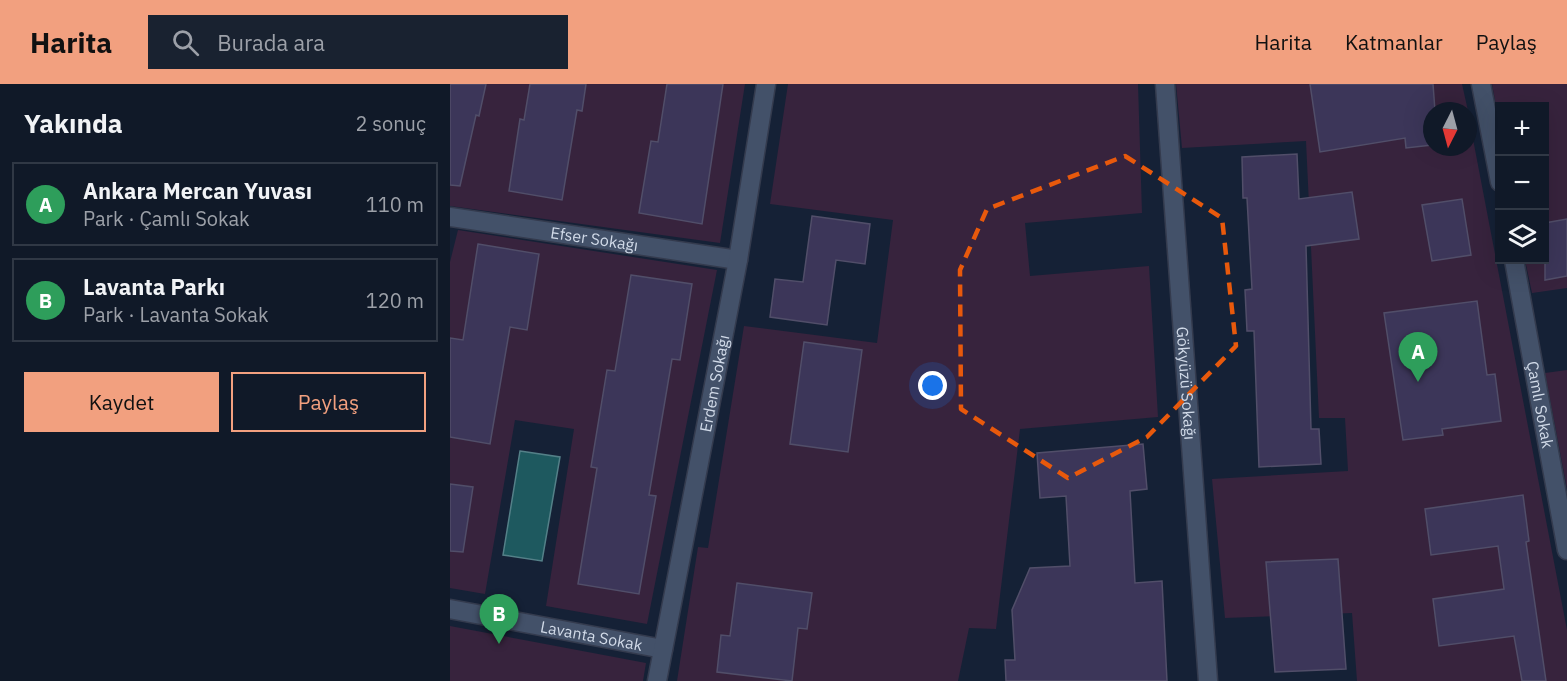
<!DOCTYPE html>
<html lang="tr">
<meta charset="utf-8">
<style>
:root{--surface:#101928;--page:#192230;--text:#f1f3f6;--muted:#9ca0a8;--line:#303845;--accent:#f2a07f}
body{margin:0;font-family:"IBM Plex Sans",sans-serif;background:var(--page);color:var(--text)}
.controls{position:absolute;right:18px;top:18px;display:grid;overflow:hidden;border-radius:0px;box-shadow:0 6px 24px #0002}
.controls button{width:54px;height:54px;display:grid;place-items:center;padding:0;border:0;border-bottom:2px solid var(--line);background:var(--surface);color:var(--text);font:30px sans-serif}
.compass{position:absolute;left:973px;top:18px;width:54px;height:54px;border-radius:50%;background:var(--surface);box-shadow:0 6px 24px #0002;rotate:186deg}
.you{position:absolute;left:483px;top:302px;width:21px;height:21px;margin:-15px;border:4px solid #fff;border-radius:50%;background:#1a73e8;box-shadow:0 0 0 9px #1a73e833}
.badge{display:grid;place-items:center;width:39px;height:39px;border-radius:50%;background:var(--accent);color:#fff;font-size:20px;font-weight:700}
.pin{position:absolute;translate:-50% -50px;filter:drop-shadow(0 2px 3px #0008)}
.pin::after{content:'';position:absolute;top:32px;width:21px;height:18px;background:inherit;clip-path:polygon(0 0,100% 0,50% 100%)}
.list{margin:0;padding:0;list-style:none}
h2{display:flex;justify-content:space-between;align-items:center;height:78px;margin:0;padding:0 24px;font-size:26px}
h2 small{font-size:20px;font-weight:400;color:var(--muted)}
.list li{display:grid;grid-template-columns:39px 1fr auto;gap:18px;align-items:center;box-sizing:border-box;height:84px;margin:0 12px 12px;padding:0 12px;border:2px solid var(--line);border-radius:0px}
.list b{display:block;font-size:22px;white-space:nowrap}
.list p{margin:0;font-size:20px;white-space:nowrap;color:var(--muted)}
.list em{font-size:20px;font-style:normal;color:var(--muted)}
.actions{display:flex;gap:12px;padding:18px 24px}
.actions a{flex:1;padding:14px 0;border:2px solid var(--accent);border-radius:0px;text-align:center;font-size:21px;color:var(--accent)}
.actions .main{background:var(--accent);color:#111}
.icon{flex:none;width:33px;height:33px;fill:none;stroke:currentColor;stroke-width:2;stroke-linecap:round;stroke-linejoin:round}
.map{position:relative;flex:none;width:1117px;height:597px;overflow:hidden}
header{display:flex;align-items:center;gap:36px;box-sizing:border-box;height:84px;padding:0 30px;background:var(--accent);color:#111}
header strong{font-size:28px}
nav{display:flex;gap:33px;margin-inline-start:auto;font-size:21px}
.search{width:420px;height:54px;background:var(--page);display:flex;align-items:center;gap:15px;box-sizing:border-box;padding:0 21px;border-radius:0px;color:var(--muted);font-size:22px}
main{display:flex}
aside{flex:1;background:var(--surface)}
.map>svg:first-child{display:block}
.green{fill:#37233d}
.water{fill:#1e595f;stroke:#548088;stroke-width:1.5}
.building{fill:#3c3659;stroke:#514e69;stroke-width:1.5}
.lines{fill:none;stroke-linecap:round;stroke-linejoin:round}
.minor-casing{stroke:#343b4e;stroke-width:21}
.minor{stroke:#435169;stroke-width:18}
.marked{fill:none;stroke:#e8590c;stroke-width:4.5;stroke-dasharray:12 8;stroke-linejoin:round}
.labels{text-anchor:middle;dominant-baseline:central;stroke-width:4.5;stroke-linejoin:round;paint-order:stroke}
.street-label{font-size:16px;fill:#d1dae8;stroke:#152136}
</style>
<header>
<strong>Harita</strong>
<div class="search"><svg class="icon" aria-label="search" viewBox="0 0 24 24"><circle cx="10" cy="10" r="6"/><path d="M15 15l6 6"/></svg>Burada ara</div>
<nav><a>Harita</a><a>Katmanlar</a><a>Paylaş</a></nav>
</header>
<main>
<aside>
<h2>Yakında<small>2 sonuç</small></h2>
<ul class="list">
<li><span class="badge" style="background:#2e9e5b">A</span><div><b>Ankara Mercan Yuvası</b><p>Park · Çamlı Sokak</p></div><em>110 m</em></li>
<li><span class="badge" style="background:#2e9e5b">B</span><div><b>Lavanta Parkı</b><p>Park · Lavanta Sokak</p></div><em>120 m</em></li>
</ul>
<div class="actions"><a class="main">Kaydet</a><a>Paylaş</a></div>
</aside>
<div class="map">
<svg width="1117" height="597" viewBox="0 0 1117 597">
<rect width="100%" height="100%" fill="#152136"/>
<g class="green">
<polygon points="0,0 295,0 270,159 0,122"/>
<polygon points="338,0 688,0 692,129 575,139 580,192 699,182 708,333 570,345 546,545 519,544 508,597 227,597 248,463 258,464 294,242 427,259 443,136 320,120"/>
<polygon points="726,0 1012,0 1018,27 982,27 982,63 1018,63 1018,29 1117,546 1117,597 907,597 902,529 775,534 762,395 898,387 895,334 869,334 856,57 732,64"/>
<polygon points="1042,0 1117,0 1117,204 1082,209 1075,176 1094,176 1094,22 1050,22 1049,38"/>
<polygon points="8,146 267,186 197,540 96,522 124,345 65,336 35,510 0,504 0,178"/>
<polygon points="1117,286 1117,405 1095,289"/>
<polygon points="0,542 196,579 193,597 0,597"/>
</g>
<polygon class="water" points="70,367 110,373 92,477 53,471"/>
<g class="building">
<polygon points="0,0 36,0 29,32 26,31 10,102 0,101"/>
<polygon points="80,0 136,0 132,27 127,26 112,116 59,107 70,35 74,36"/>
<polygon points="217,0 273,0 252,140 189,129 201,57 208,58"/>
<polygon points="860,0 983,0 985,27 982,27 982,61 956,64 955,54 870,68"/>
<polygon points="847,70 849,115 902,108 909,155 856,162 861,345 869,345 871,380 809,383 804,247 797,247 795,206 802,205 797,114 793,114 792,73"/>
<polygon points="1012,115 1021,171 982,177 972,121"/>
<polygon points="362,132 420,140 415,180 386,176 377,241 320,233 325,195 353,198"/>
<polygon points="1117,135 1117,192 1095,196 1095,139"/>
<polygon points="28,160 89,170 77,246 60,243 40,360 0,353 0,254 13,256"/>
<polygon points="181,191 242,200 230,276 222,275 199,411 206,412 189,510 128,500 147,384 141,383 157,286 165,287"/>
<polygon points="1027,217 1037,291 1045,290 1051,337 992,345 993,351 953,356 934,229"/>
<polygon points="354,258 412,266 398,368 340,360"/>
<polygon points="693,360 697,405 680,407 685,499 712,497 717,597 556,597 555,576 565,576 562,526 580,484 620,482 616,412 590,414 587,369"/>
<polygon points="0,400 23,403 13,468 0,467"/>
<polygon points="1073,411 1079,457 1076,458 1096,597 1072,597 1064,552 989,562 983,515 1054,505 1048,462 981,471 975,425"/>
<polygon points="888,475 896,585 825,588 816,478"/>
<polygon points="287,499 362,509 357,545 348,544 342,597 267,588 271,551 280,552"/>
</g>
<g class="lines">
<defs>
<g id="minor">
<path id="s1" d="M 715,0 L 758,597"/>
<polyline points="1031,0 1050,98"/>
<path id="s2" d="M 0,133 L 288,176"/>
<path id="s3" d="M 1064,176 L 1117,466"/>
<path id="s4" d="M 0,525 L 213,565"/>
<path id="s5" d="M 207,597 L 288,176 L 316,0"/>
</g>
</defs>
<use href="#minor" class="minor-casing"/>
<use href="#minor" class="minor"/>
</g>
<path class="marked" d="M 675,72 L 772,134 L 786,262 L 697,353 L 618,394 L 511,325 L 510,186 L 537,125 Z"/>
<g class="labels">
<g class="street-label">
<text stroke="none"><textPath href="#s2" startOffset="146">Efser Sokağı</textPath></text>
<text stroke="none"><textPath href="#s1" startOffset="300">Gökyüzü Sokağı</textPath></text>
<text stroke="none"><textPath href="#s5" startOffset="303">Erdem Sokağı</textPath></text>
<text stroke="none"><textPath href="#s3" startOffset="147">Çamlı Sokak</textPath></text>
<text stroke="none"><textPath href="#s4" startOffset="144">Lavanta Sokak</textPath></text>
</g>
</g>
</svg>
<div class="controls">
<button>+</button>
<button>−</button>
<button><svg class="icon" aria-label="layers" viewBox="0 0 24 24"><path d="M12 4l9 5-9 5-9-5zM3 14l9 5 9-5"/></svg></button>
</div>
<svg class="compass" viewBox="-18 -18 36 36"><path d="M0-13l5 13h-10z" fill="#e53935"/><path d="M0 13l5-13h-10z" fill="#9ca0a8"/></svg>
<div class="you"></div>
<div class="pin badge" style="left:968px;top:298px;background:#2e9e5b">A</div>
<div class="pin badge" style="left:49px;top:560px;background:#2e9e5b">B</div>
</div>
</main>
